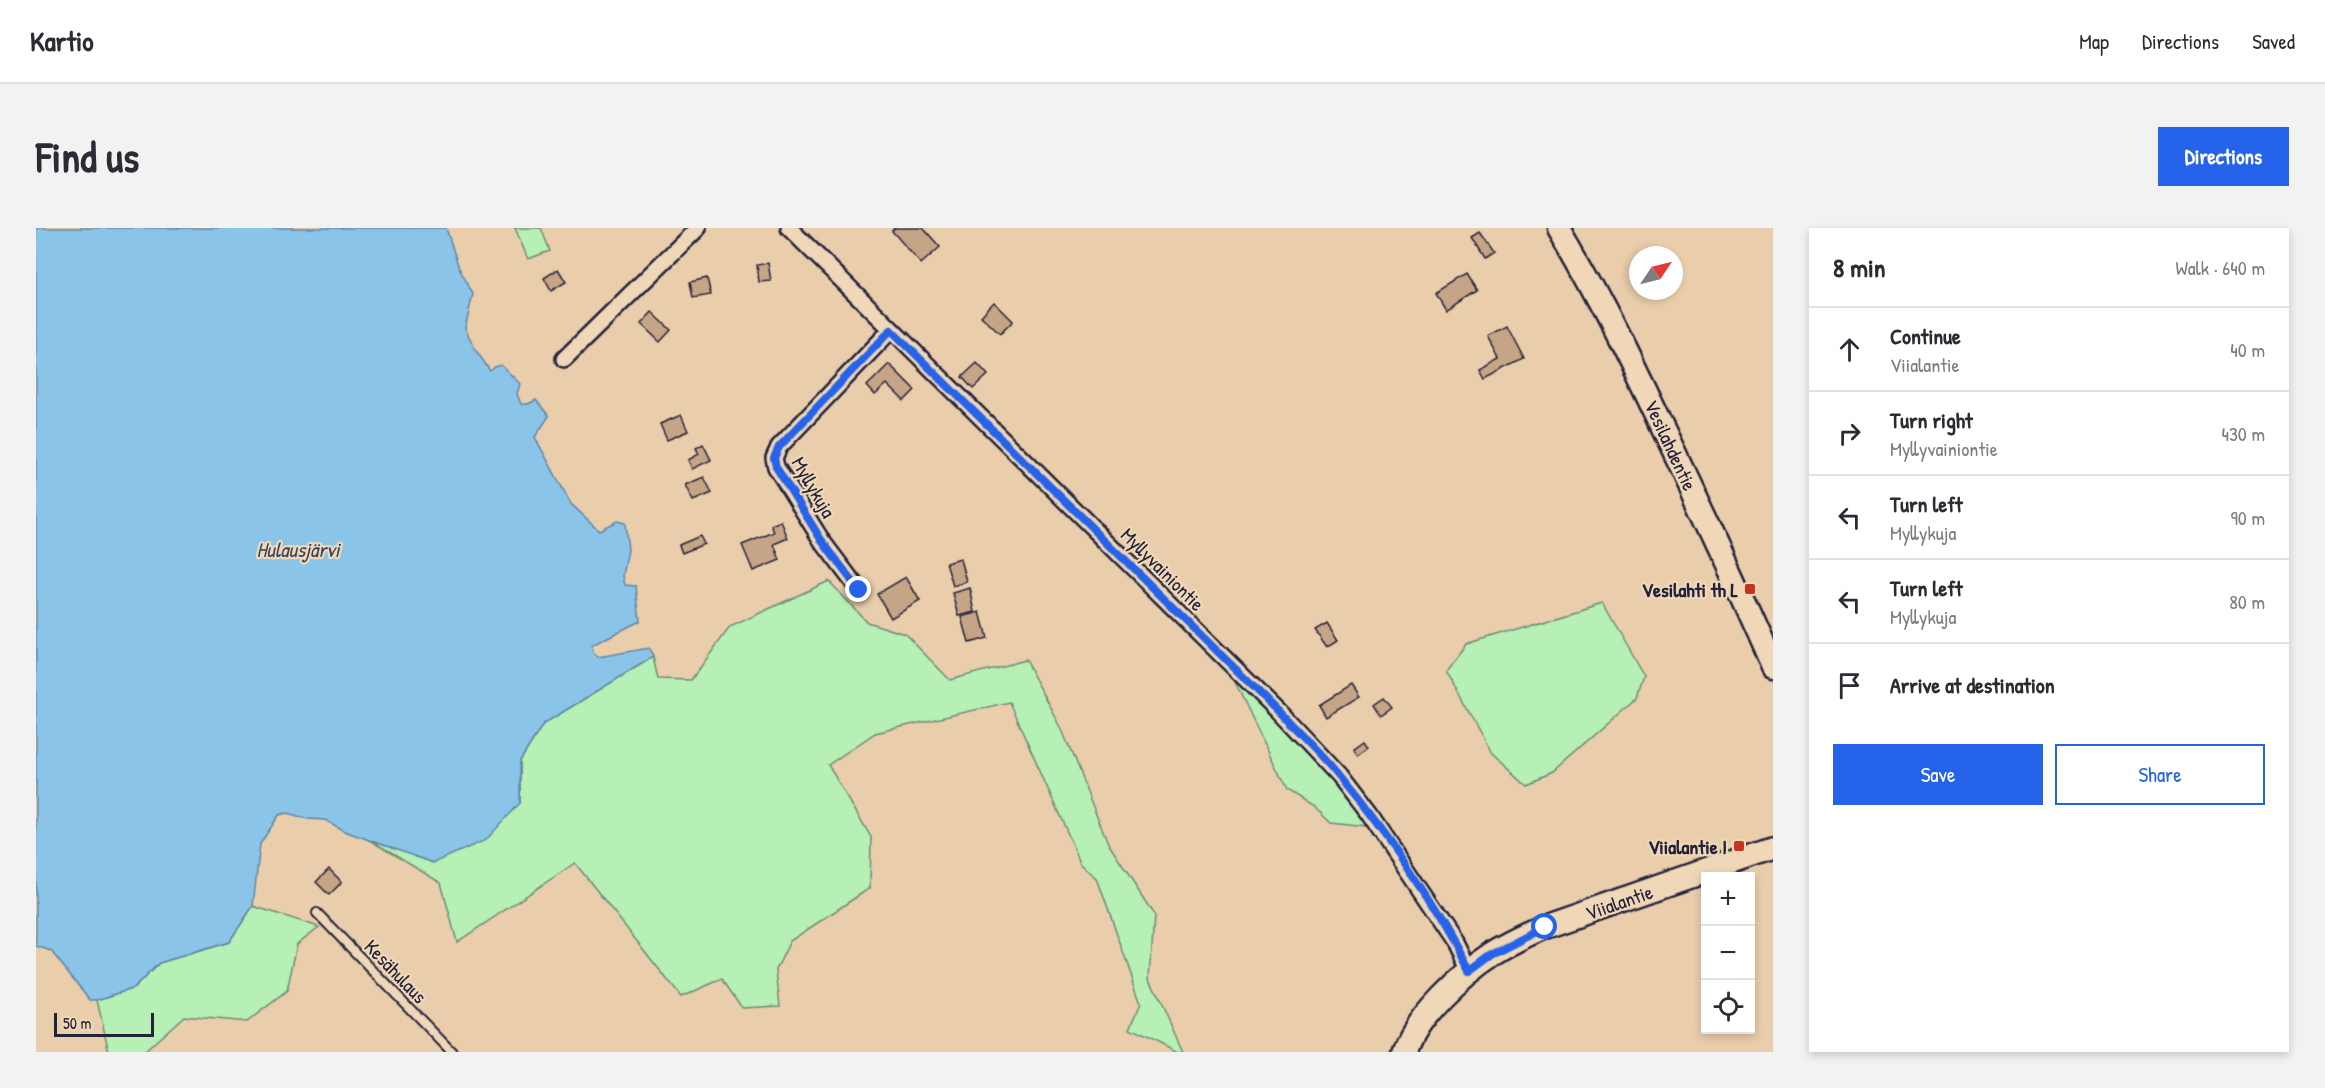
<!DOCTYPE html>
<meta charset="utf-8">
<style>
:root{--surface:#fff;--page:#f2f2f3;--text:#2b2b33;--muted:#7c7c81;--line:#e1e1e2;--accent:#2563eb}
body{margin:0;font-family:"Patrick Hand",sans-serif;background:var(--page);color:var(--text)}
.controls{position:absolute;right:18px;bottom:18px;display:grid;overflow:hidden;border-radius:0px;box-shadow:0 3px 9px #0003}
.controls button{width:54px;height:54px;display:grid;place-items:center;padding:0;border:0;border-bottom:2px solid var(--line);background:var(--surface);color:var(--text);font:30px sans-serif}
.compass{position:absolute;left:1593px;top:18px;width:54px;height:54px;border-radius:50%;background:var(--surface);box-shadow:0 3px 9px #0003;rotate:55deg}
.scale{position:absolute;left:18px;bottom:15px;width:100px;box-sizing:border-box;padding-left:6px;border:3px solid #22223b;border-top:0;font-size:16px;line-height:21px;white-space:nowrap;color:#22223b;-webkit-text-stroke:4px #efd7b7;paint-order:stroke}
.stop{position:absolute;width:18px;height:18px;margin:-14px;border:4px solid #2563eb;border-radius:50%;background:#fff}
.stop.end{background:#2563eb;border-color:#fff;box-shadow:0 2px 6px #0008}
.list{margin:0;padding:0;list-style:none}
h2{display:flex;justify-content:space-between;align-items:center;height:78px;margin:0;padding:0 24px;font-size:26px}
h2 small{font-size:20px;font-weight:400;color:var(--muted)}
.list li{display:grid;grid-template-columns:39px 1fr auto;gap:18px;align-items:center;box-sizing:border-box;height:84px;padding:0 24px;border-top:2px solid var(--line)}
.list b{display:block;font-size:22px;white-space:nowrap}
.list p{margin:0;font-size:20px;white-space:nowrap;color:var(--muted)}
.list em{font-size:20px;font-style:normal;color:var(--muted)}
.actions{display:flex;gap:12px;padding:18px 24px}
.actions a{flex:1;padding:14px 0;border:2px solid var(--accent);border-radius:0px;text-align:center;font-size:21px;color:var(--accent)}
.actions .main{background:var(--accent);color:#fff}
.icon{flex:none;width:33px;height:33px;fill:none;stroke:currentColor;stroke-width:2;stroke-linecap:round;stroke-linejoin:round}
.map{position:relative;flex:none;width:1737px;height:824px;overflow:hidden;border-radius:0px}
header{display:flex;align-items:center;gap:36px;box-sizing:border-box;height:84px;padding:0 30px;background:var(--surface);border-bottom:2px solid var(--line)}
header strong{font-size:28px}
nav{display:flex;gap:33px;margin-inline-start:auto;font-size:21px}
.intro{display:flex;align-items:center;justify-content:space-between;box-sizing:border-box;height:144px;padding:0 36px}
h1{margin:0;font-size:42px}
.button{padding:15px 27px;border-radius:0px;background:var(--accent);color:#fff;font-size:21px;font-weight:700}
main{display:flex;gap:36px;padding:0 36px}
aside{flex:1;background:var(--surface);border-radius:0px;box-shadow:0 3px 9px #0003}
.map>svg:first-child{display:block}
.green{fill:#b6f0b4;stroke:#6c8978;stroke-width:1.5}
.water{fill:#8ac5e9;stroke:#6084a3;stroke-width:1.5}
.building{fill:#c5a585;stroke:#22223b;stroke-width:1.5}
.lines{fill:none;stroke-linecap:round;stroke-linejoin:round}
.service-casing{stroke:#22223b;stroke-width:12}
.minor-casing{stroke:#22223b;stroke-width:20}
.secondary-casing{stroke:#22223b;stroke-width:27}
.service{stroke:#efd7b7;stroke-width:8}
.minor{stroke:#efd7b7;stroke-width:15}
.secondary{stroke:#efd7b7;stroke-width:22}
.route{stroke:#2563eb;stroke-width:8}
.poi-dot{fill:#c8321e;stroke:#efd7b7;stroke-width:2}
.labels{text-anchor:middle;dominant-baseline:central;stroke-width:4.5;stroke-linejoin:round;paint-order:stroke}
.street-label{font-size:20px;fill:#22223b;stroke:#efd7b7}
.poi-label{font-size:20px;font-weight:bold;fill:#22223b;stroke:#efd7b7;text-anchor:end}
.water-label{font-size:21px;font-style:italic;fill:#37435e;stroke:#efd7b7}
</style>
<header>
<strong>Kartio</strong>
<nav><a>Map</a><a>Directions</a><a>Saved</a></nav>
</header>
<div class="intro"><h1>Find us</h1><a class="button">Directions</a></div>
<main>
<div class="map">
<svg width="1737" height="824" viewBox="0 0 1737 824">
<rect width="100%" height="100%" fill="#eaceac"/>
<filter id="ink" filterUnits="userSpaceOnUse"><feTurbulence type="fractalNoise" baseFrequency=".0167" numOctaves="2"/><feDisplacementMap in="SourceGraphic" scale="12" xChannelSelector="R" yChannelSelector="G"/><feConvolveMatrix kernelMatrix="1 2 1 2 8 2 1 2 1" color-interpolation-filters="sRGB"/></filter>
<g filter="url(#ink)">
<g class="green">
<polygon points="479,0 505,0 514,23 492,31"/>
<polygon points="793,353 831,394 869,406 914,452 989,432 1025,499 1072,616 1118,687 1114,750 1147,824 1142,824 1094,800 1105,775 1061,650 1045,635 973,474 839,505 792,537 835,609 834,660 754,713 740,742 744,778 706,780 686,751 645,769 539,635 421,714 405,655 330,610 397,635 484,575 484,533 507,496 617,429 622,451 655,452 694,399"/>
<polygon points="1566,375 1608,449 1601,470 1516,545 1490,556 1455,525 1410,442 1430,416"/>
<path d="M 1198,452 C 1248,495 1292,544 1331,599 L 1295,595 L 1278,579 L 1251,562 Z"/>
<polygon points="217,678 283,699 261,716 251,763 211,794 148,788 108,824 73,824 61,772 98,760 123,735 193,714"/>
</g>
<polygon class="water" points="0,0 410,0 423,40 437,66 429,100 439,121 454,143 459,139 465,137 484,156 481,166 485,176 492,176 500,172 513,188 499,209 535,276 563,302 581,293 589,295 592,322 587,348 589,357 600,358 604,393 556,417 557,424 562,429 613,420 617,429 507,496 484,533 484,575 450,612 397,635 311,604 289,592 272,591 252,585 243,587 224,616 217,678 193,714 123,735 98,760 61,772 54,772 15,723 0,718"/>
<g class="building">
<polygon points="858,0 887,0 904,19 885,36 856,3"/>
<polygon points="1444,5 1458,25 1449,31 1436,10"/>
<polygon points="732,35 735,53 723,54 721,37"/>
<polygon points="522,41 530,54 515,63 508,50"/>
<polygon points="1431,46 1441,62 1410,82 1400,65"/>
<polygon points="671,50 675,67 657,70 654,54"/>
<polygon points="958,74 977,93 964,106 945,88"/>
<polygon points="616,84 635,102 624,114 605,96"/>
<polygon points="1471,98 1488,131 1449,151 1444,142 1464,131 1452,108"/>
<polygon points="941,135 952,147 937,161 926,149"/>
<polygon points="853,136 879,162 868,173 851,156 839,167 831,158"/>
<polygon points="645,187 652,203 631,212 624,196"/>
<polygon points="667,216 675,232 656,241 652,232 663,226 660,220"/>
<polygon points="668,249 676,265 657,273 649,257"/>
<polygon points="745,293 752,310 738,316 744,332 717,343 706,317 738,304 735,297"/>
<polygon points="664,308 668,316 646,325 643,317"/>
<polygon points="925,331 931,354 917,358 910,335"/>
<polygon points="870,349 884,373 855,390 841,366"/>
<polygon points="934,360 939,384 923,388 917,365"/>
<polygon points="944,384 951,410 933,415 926,389"/>
<polygon points="1291,395 1302,412 1291,419 1279,402"/>
<polygon points="1315,457 1323,469 1290,489 1283,477"/>
<polygon points="1348,469 1356,479 1345,487 1338,476"/>
<polygon points="1329,512 1333,518 1322,526 1318,520"/>
<polygon points="293,641 306,654 293,667 280,654"/>
</g>
<g class="lines">
<defs>
<polyline id="service" points="281,685 416,824"/>
<g id="minor">
<polyline points="753,0 1242,483 1303,548 1333,587 1419,715 1433,743"/>
<polyline points="528,131 662,0"/>
<polyline points="823,362 786,313 740,239 738,230 743,219 855,102"/>
</g>
<g id="secondary">
<path d="M 1523,0 C 1563,67 1597,137 1630,207 C 1667,284 1703,361 1737,439"/>
<path d="M 1368,824 C 1379,788 1426,746 1456,726 C 1473,715 1491,707 1509,699 L 1737,620"/>
</g>
</defs>
<use href="#service" class="service-casing"/>
<use href="#minor" class="minor-casing"/>
<use href="#secondary" class="secondary-casing"/>
<use href="#service" class="service"/>
<use href="#minor" class="minor"/>
<use href="#secondary" class="secondary"/>
</g>
</g>
<g class="lines" filter="url(#ink)">
<path class="route" d="M 823,362 L 786,313 L 740,239 L 738,230 L 743,219 L 855,102 L 1242,483 C 1262,505 1285,526 1304,550 C 1350,606 1400,678 1433,743 L 1456,726 L 1509,699"/>
</g>
<g class="poi-dot">
<rect x="1708" y="355" width="12" height="12" rx="3"/>
<rect x="1697" y="612" width="12" height="12" rx="3"/>
</g>
<g class="labels">
<g class="street-label">
<text transform="translate(1635 217) rotate(65)">Vesilahdentie</text>
<text transform="translate(778 259) rotate(60)">Myllykuja</text>
<text transform="translate(1127 341) rotate(45)">Myllyvainiontie</text>
<text transform="translate(1583 674) rotate(-19)">Viialantie</text>
<text transform="translate(360 743) rotate(46)">Kesähulaus</text>
</g>
<g class="poi-label">
<text x="1702" y="361">Vesilahti th L</text>
<text x="1691" y="618">Viialantie I</text>
</g>
<g class="water-label">
<text x="262" y="321">Hulausjärvi</text>
</g>
</g>
</svg>
<div class="controls">
<button>+</button>
<button>−</button>
<button><svg class="icon" aria-label="locate" viewBox="0 0 24 24"><circle cx="12" cy="12" r="6"/><path d="M12 2v4M12 18v4M2 12h4M18 12h4"/></svg></button>
</div>
<svg class="compass" viewBox="-18 -18 36 36"><path d="M0-13l5 13h-10z" fill="#e53935"/><path d="M0 13l5-13h-10z" fill="#7c7c81"/></svg>
<div class="scale">50 m</div>
<div class="stop" style="left:1509px;top:699px"></div>
<div class="stop end" style="left:823px;top:362px"></div>
</div>
<aside>
<h2>8 min<small>Walk · 640 m</small></h2>
<ul class="list">
<li><svg class="icon" aria-label="ahead" viewBox="0 0 24 24"><path d="M12 20V5M6 11l6-6 6 6"/></svg><div><b>Continue</b><p>Viialantie</p></div><em>40 m</em></li>
<li><svg class="icon" aria-label="right" viewBox="0 0 24 24"><path d="M7 20v-9h11M14 6l5 5-5 5"/></svg><div><b>Turn right</b><p>Myllyvainiontie</p></div><em>430 m</em></li>
<li><svg class="icon" aria-label="left" viewBox="0 0 24 24"><path d="M17 20v-9H6M10 6l-5 5 5 5"/></svg><div><b>Turn left</b><p>Myllykuja</p></div><em>90 m</em></li>
<li><svg class="icon" aria-label="left" viewBox="0 0 24 24"><path d="M17 20v-9H6M10 6l-5 5 5 5"/></svg><div><b>Turn left</b><p>Myllykuja</p></div><em>80 m</em></li>
<li><svg class="icon" aria-label="arrive" viewBox="0 0 24 24"><path d="M6 21V4h12l-3 4 3 4H6"/></svg><div><b>Arrive at destination</b></div></li>
</ul>
<div class="actions"><a class="main">Save</a><a>Share</a></div>
</aside>
</main>
